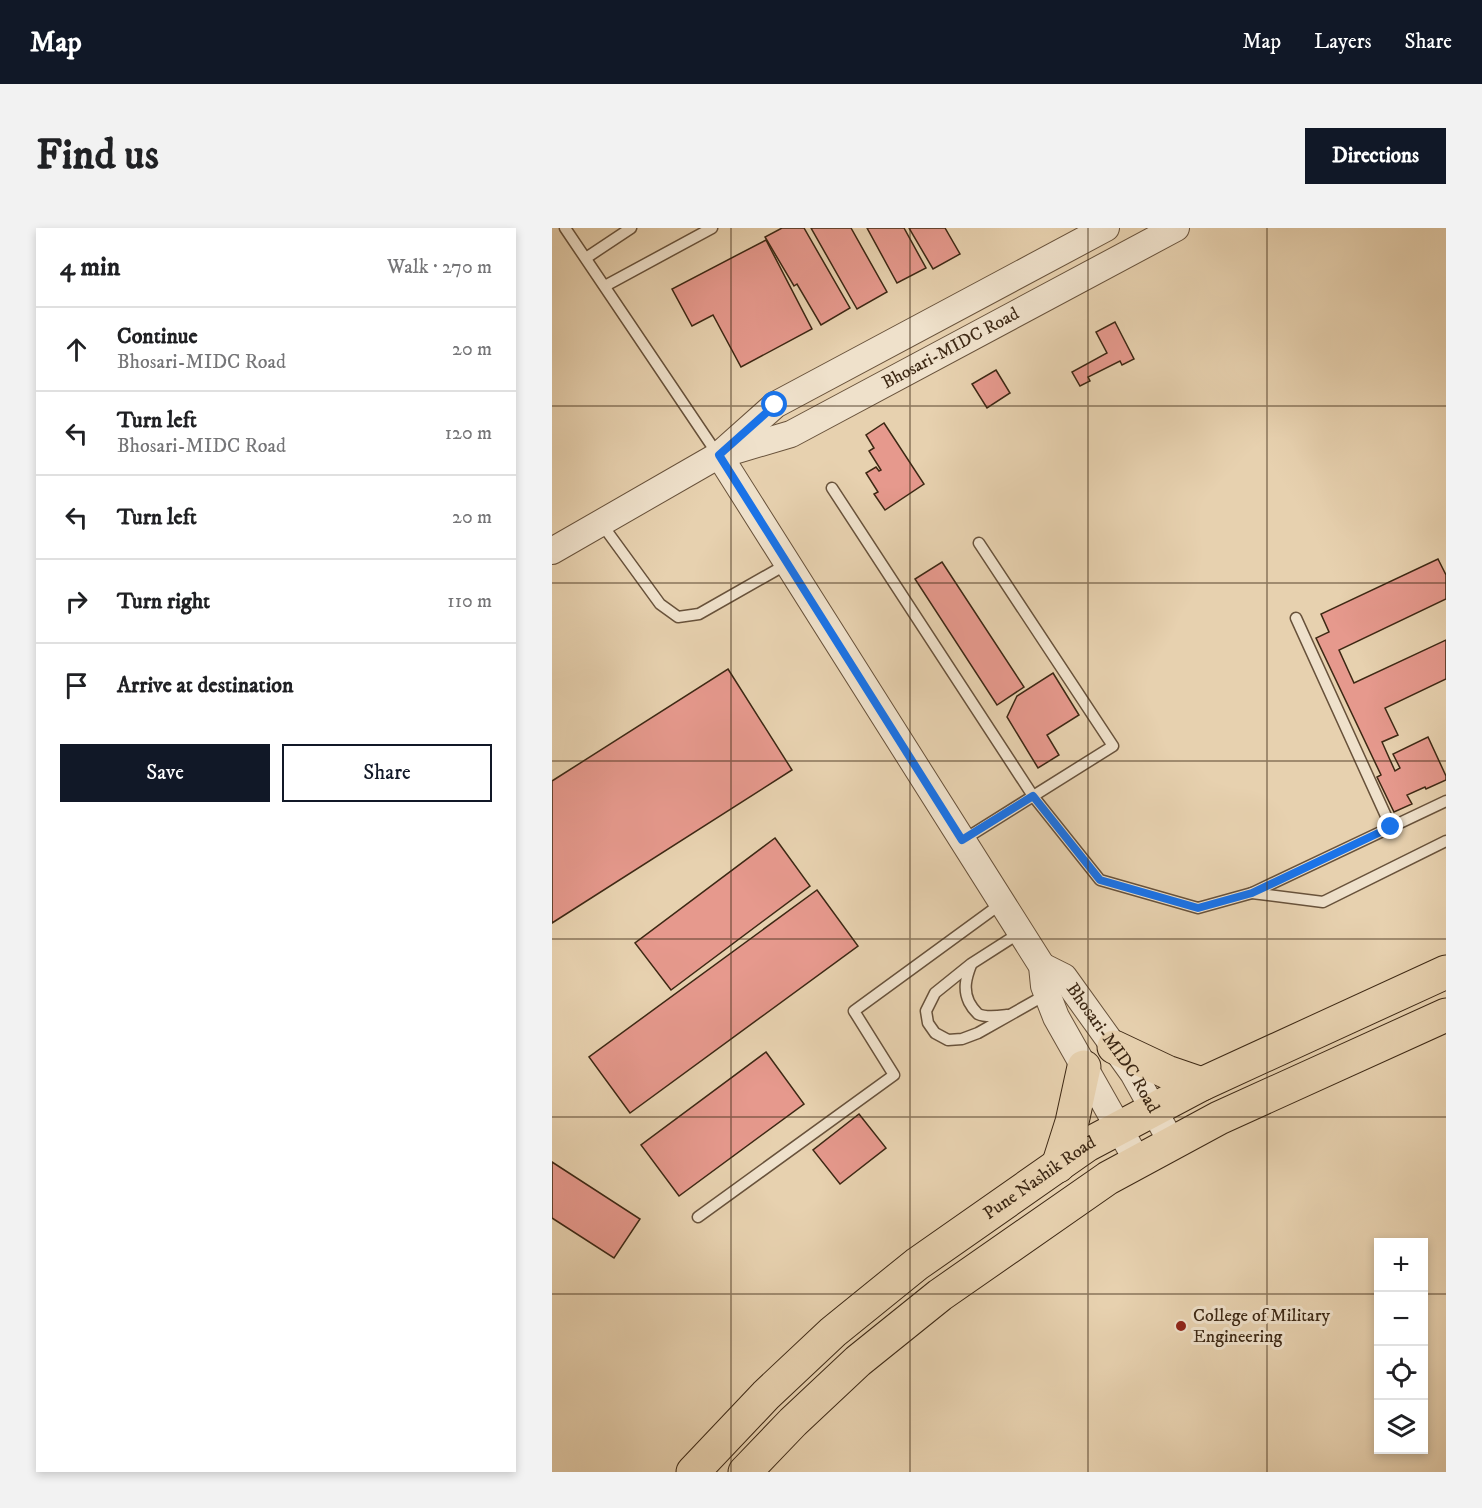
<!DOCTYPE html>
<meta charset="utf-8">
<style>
:root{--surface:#fff;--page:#f2f2f2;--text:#202124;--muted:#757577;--line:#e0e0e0;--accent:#111827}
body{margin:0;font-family:"IM FELL DW Pica",serif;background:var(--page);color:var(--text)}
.controls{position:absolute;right:18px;bottom:18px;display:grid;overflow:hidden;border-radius:0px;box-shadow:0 3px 9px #0003}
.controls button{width:54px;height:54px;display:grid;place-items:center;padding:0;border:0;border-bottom:2px solid var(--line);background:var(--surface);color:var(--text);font:30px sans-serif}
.stop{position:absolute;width:18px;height:18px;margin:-14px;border:4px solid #1a73e8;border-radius:50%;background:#fff}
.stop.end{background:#1a73e8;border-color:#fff;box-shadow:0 2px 6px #0008}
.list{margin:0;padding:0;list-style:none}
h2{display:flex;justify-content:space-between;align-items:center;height:78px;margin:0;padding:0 24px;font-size:26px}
h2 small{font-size:20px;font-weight:400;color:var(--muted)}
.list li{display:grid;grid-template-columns:39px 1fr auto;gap:18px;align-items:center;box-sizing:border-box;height:84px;padding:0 24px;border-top:2px solid var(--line)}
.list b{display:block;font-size:22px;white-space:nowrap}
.list p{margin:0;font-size:20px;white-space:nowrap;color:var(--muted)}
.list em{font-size:20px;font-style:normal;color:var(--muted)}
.actions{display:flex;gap:12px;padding:18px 24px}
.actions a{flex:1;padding:14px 0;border:2px solid var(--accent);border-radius:0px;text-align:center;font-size:21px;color:var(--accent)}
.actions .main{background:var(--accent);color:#fff}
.icon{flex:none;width:33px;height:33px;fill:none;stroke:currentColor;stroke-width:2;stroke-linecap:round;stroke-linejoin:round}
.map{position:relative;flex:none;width:894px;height:1244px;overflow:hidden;border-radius:0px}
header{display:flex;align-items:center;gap:36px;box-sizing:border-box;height:84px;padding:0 30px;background:var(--accent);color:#fff}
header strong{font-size:28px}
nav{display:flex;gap:33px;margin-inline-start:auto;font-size:21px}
.intro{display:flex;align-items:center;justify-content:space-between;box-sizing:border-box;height:144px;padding:0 36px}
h1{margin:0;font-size:42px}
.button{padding:15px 27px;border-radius:0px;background:var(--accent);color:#fff;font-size:21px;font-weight:700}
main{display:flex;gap:36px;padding:0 36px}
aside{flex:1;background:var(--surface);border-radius:0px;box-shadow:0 3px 9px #0003}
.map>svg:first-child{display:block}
.building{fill:#e6998d;stroke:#3d2814;stroke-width:1.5}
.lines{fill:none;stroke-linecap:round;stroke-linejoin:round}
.service-casing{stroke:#68523b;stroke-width:13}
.tertiary-casing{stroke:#68523b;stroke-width:28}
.trunk-casing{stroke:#3d2814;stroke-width:35}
.service{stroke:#efe1cb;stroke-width:10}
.tertiary{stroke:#efe1cb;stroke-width:26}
.trunk{stroke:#e7d1af;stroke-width:33}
.route{stroke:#1a73e8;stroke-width:8}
.grid{fill:none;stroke:#3d2814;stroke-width:1.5;stroke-opacity:0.55}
.poi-dot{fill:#8f2418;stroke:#efe1cb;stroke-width:2}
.labels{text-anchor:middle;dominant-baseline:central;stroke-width:6;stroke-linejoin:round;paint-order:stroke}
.street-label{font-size:18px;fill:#3d2814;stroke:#efe1cb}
.poi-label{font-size:18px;fill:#3d2814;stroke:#efe1cb;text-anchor:start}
</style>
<header>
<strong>Map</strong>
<nav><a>Map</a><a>Layers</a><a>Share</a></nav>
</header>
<div class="intro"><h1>Find us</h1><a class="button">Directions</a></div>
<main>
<aside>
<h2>4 min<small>Walk · 270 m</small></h2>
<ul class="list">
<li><svg class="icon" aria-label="ahead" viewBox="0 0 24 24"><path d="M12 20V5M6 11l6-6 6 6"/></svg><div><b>Continue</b><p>Bhosari-MIDC Road</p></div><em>20 m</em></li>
<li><svg class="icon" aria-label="left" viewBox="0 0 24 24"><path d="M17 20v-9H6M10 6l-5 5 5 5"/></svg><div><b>Turn left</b><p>Bhosari-MIDC Road</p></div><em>120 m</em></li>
<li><svg class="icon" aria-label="left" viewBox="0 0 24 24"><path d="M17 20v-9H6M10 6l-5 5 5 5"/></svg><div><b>Turn left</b></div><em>20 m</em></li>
<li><svg class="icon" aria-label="right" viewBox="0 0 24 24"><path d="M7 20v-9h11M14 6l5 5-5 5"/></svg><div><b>Turn right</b></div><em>110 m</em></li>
<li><svg class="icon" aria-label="arrive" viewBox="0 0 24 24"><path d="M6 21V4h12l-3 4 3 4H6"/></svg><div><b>Arrive at destination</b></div></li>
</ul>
<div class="actions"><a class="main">Save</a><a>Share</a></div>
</aside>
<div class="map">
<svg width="894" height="1244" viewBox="0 0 894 1244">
<rect width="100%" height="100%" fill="#e7d1af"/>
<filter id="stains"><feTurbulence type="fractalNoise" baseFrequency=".00333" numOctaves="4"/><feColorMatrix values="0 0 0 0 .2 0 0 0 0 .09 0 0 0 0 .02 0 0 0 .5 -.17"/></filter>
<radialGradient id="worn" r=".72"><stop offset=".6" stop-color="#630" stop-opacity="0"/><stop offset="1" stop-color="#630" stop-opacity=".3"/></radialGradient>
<g class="building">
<polygon points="230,0 252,0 298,80 269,97 245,56 242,58 213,9"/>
<polygon points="259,0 299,0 335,64 305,81"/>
<polygon points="315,0 352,0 374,40 345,55"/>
<polygon points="357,0 393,0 408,26 381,41"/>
<polygon points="214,12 260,101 189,139 161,87 140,98 120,61"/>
<polygon points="563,94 582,131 570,137 568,133 536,149 538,153 528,158 520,144 555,125 544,104"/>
<polygon points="444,142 458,165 435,180 420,156"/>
<polygon points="332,195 372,256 333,282 322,266 326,264 314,245 324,239 327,243 329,242 317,223 322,220 314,207"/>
<polygon points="886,331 894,347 894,371 787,422 802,455 894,412 894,451 833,480 846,507 830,514 843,543 848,540 841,526 876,509 894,548 894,552 874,561 873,559 855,567 860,576 842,584 825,549 829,547 764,410 777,404 769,386"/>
<polygon points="390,334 472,459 445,477 363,351"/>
<polygon points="176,441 240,542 0,695 0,553"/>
<polygon points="501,445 527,487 495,507 507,527 486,540 455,489 465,468"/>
<polygon points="223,610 258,658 119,762 83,715"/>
<polygon points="265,662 306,718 78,885 37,829"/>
<polygon points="214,824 252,876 127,968 89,917"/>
<polygon points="307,886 334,920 288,956 261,922"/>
<polygon points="0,934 88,991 62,1030 0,990"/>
</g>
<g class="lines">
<defs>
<g id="service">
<polyline points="13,0 166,227"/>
<polyline points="34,30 79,0"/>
<polyline points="53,58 160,0"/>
<polyline points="280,260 481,568 548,652 646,680 700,665 894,573"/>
<polyline points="49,295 108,376 126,389 147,386 235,336"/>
<polyline points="744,390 839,599"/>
<polyline points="411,612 561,518 427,315"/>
<polyline points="700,665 771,674 894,613"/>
<polyline points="469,704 419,736 383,765 374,783 376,795 383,805 396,812 410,811 426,805 495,766"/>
<path d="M 419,737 C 414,750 411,761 417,774 C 419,778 423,783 426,786 C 434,790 447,788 455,787"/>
<polyline points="146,989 342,847 302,783 450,675"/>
</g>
<g id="tertiary">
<path id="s1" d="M 175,225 L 239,206 L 624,0"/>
<polyline points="167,227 490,738 492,758 504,789 586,934"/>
<polyline points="0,323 167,227 223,177 554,0"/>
<path id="s2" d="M 490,738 L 512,749 L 581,845 L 620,915"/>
</g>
<g id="trunk">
<polyline points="562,819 615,844 650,856"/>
<polyline points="506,938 520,894 532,839"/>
<path id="s3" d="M 141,1244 L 214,1167 L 281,1104 L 365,1036 L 535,917 L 650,856 L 894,744"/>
<polyline points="193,1244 241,1194 306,1133 388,1067 556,950 667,890 894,787"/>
</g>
</defs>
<use href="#service" class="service-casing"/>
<use href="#tertiary" class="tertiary-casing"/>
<use href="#trunk" class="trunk-casing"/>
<use href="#service" class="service"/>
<use href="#tertiary" class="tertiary"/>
<use href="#trunk" class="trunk"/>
</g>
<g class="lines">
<polyline class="route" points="223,177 167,227 410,612 481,568 548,652 646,680 700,665 839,599"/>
</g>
<path class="grid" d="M 179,0 L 179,1244M 358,0 L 358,1244M 536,0 L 536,1244M 715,0 L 715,1244M 0,178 L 894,178M 0,355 L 894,355M 0,533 L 894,533M 0,711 L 894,711M 0,889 L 894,889M 0,1066 L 826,1066M 872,1066 L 894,1066"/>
<circle class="poi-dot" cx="629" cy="1098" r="6"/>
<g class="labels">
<g class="street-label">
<text stroke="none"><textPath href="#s1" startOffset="248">Bhosari-MIDC Road</textPath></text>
<text stroke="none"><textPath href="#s2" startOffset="111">Bhosari-MIDC Road</textPath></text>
<text stroke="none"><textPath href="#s3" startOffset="456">Pune Nashik Road</textPath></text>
</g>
<g class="poi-label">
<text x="641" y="1088">College of Military<tspan x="641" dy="21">Engineering</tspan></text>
</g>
</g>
<rect width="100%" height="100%" filter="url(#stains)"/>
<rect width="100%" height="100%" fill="url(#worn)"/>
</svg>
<div class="controls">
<button>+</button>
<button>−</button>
<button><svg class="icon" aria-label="locate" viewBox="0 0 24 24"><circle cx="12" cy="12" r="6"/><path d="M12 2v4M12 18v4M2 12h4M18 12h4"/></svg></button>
<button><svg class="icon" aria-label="layers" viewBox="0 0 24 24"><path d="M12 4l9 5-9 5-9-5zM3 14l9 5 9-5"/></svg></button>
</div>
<div class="stop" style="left:223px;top:177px"></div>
<div class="stop end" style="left:839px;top:599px"></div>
</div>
</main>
